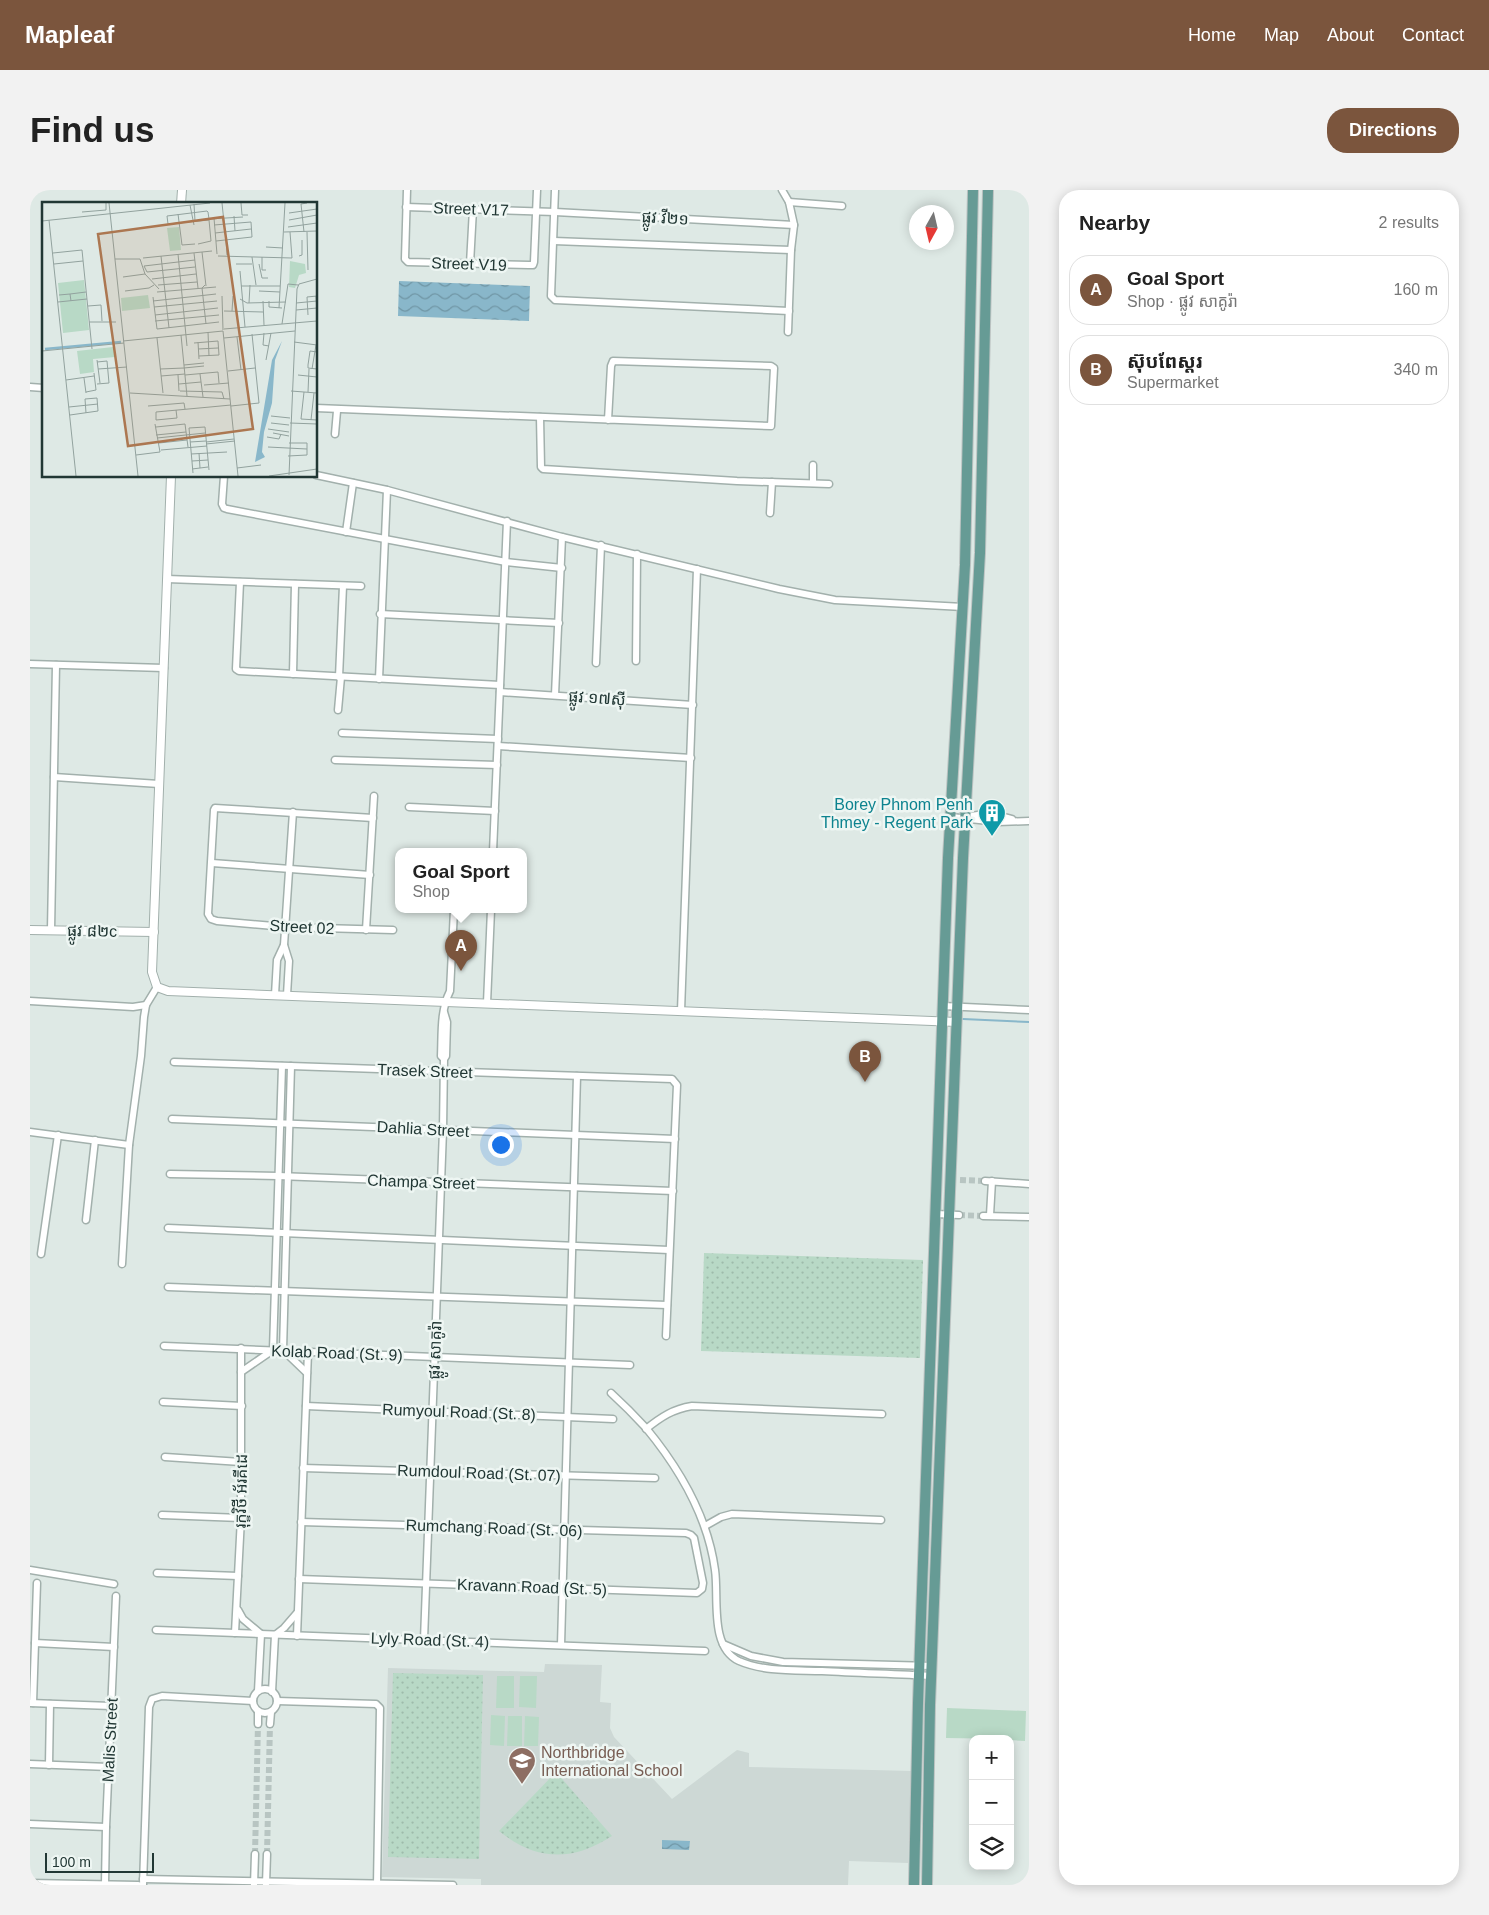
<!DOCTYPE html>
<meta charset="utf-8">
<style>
:root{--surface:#fff;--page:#f2f2f2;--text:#222;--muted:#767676;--line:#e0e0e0;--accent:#7b553d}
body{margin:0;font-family:Helvetica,"Noto Sans Khmer",sans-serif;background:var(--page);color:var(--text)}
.controls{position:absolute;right:15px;bottom:15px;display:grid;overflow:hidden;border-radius:10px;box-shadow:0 2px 12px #0003}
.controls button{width:45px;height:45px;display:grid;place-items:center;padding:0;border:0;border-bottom:1px solid var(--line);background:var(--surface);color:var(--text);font:25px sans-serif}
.compass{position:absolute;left:879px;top:15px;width:45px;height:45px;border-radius:50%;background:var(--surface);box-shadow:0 2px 12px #0003;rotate:188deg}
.scale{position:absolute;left:15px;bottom:12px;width:109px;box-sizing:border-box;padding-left:5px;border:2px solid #213734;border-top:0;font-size:14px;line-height:18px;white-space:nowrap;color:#213734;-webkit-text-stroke:4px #eef6f3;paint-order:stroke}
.you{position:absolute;left:470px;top:954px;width:18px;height:18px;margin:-12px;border:4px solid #fff;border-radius:50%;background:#1a73e8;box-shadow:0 0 0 8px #1a73e833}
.badge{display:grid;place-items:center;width:32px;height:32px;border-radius:50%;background:var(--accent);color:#fff;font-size:16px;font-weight:700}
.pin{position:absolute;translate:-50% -41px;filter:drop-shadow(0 1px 2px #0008)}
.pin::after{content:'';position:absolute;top:26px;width:18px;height:15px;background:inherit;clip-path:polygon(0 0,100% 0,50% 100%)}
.popup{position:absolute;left:365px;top:658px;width:132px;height:65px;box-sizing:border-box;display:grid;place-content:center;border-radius:10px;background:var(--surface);filter:drop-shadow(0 1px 4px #0005);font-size:16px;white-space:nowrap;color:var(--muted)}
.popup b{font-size:19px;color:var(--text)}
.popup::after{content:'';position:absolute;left:50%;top:100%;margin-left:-10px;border:10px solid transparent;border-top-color:var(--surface)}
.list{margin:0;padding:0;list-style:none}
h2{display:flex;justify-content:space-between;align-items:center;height:65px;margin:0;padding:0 20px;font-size:21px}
h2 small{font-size:16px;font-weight:400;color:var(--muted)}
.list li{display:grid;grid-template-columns:32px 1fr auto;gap:15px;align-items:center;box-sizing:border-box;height:70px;margin:0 10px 10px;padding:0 10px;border:1px solid var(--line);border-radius:20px}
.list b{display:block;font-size:19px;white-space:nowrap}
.list p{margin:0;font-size:16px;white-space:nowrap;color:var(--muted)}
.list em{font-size:16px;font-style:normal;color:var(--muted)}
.icon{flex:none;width:28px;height:28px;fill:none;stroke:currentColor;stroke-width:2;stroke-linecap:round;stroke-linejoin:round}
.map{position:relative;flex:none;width:999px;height:1695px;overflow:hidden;border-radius:20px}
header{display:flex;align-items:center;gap:30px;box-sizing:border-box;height:70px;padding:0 25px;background:var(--accent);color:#fff}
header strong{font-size:24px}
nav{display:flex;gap:28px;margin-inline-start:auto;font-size:18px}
.intro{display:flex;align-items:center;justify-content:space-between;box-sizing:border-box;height:120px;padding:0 30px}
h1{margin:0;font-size:35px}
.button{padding:12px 22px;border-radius:20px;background:var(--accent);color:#fff;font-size:18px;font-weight:700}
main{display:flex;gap:30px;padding:0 30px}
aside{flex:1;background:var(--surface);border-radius:20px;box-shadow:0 2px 12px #0003}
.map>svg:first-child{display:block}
.built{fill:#cdd8d5}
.grass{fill:url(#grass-dots)}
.park{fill:#b8d9c6}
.water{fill:url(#water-waves)}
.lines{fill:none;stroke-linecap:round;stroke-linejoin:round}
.stream{stroke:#89b7ca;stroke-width:2}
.minor-tunnel{stroke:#b8c5c2;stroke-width:6;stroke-dasharray:6 3;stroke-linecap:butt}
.minor-casing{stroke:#a2b0ac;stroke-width:9}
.tertiary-casing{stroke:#a2b0ac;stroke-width:10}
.primary-casing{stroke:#bcc3c2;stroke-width:12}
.minor{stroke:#fff;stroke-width:6}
.tertiary{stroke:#fff;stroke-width:8}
.primary{stroke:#669b95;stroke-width:10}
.labels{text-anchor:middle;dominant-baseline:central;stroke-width:5;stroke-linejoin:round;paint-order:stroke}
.street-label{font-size:16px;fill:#213734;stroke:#eef6f3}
.culture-label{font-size:16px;fill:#0d838f;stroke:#eef6f3;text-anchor:end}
.education-label{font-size:16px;fill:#785e54;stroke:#eef6f3;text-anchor:start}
.inset-river{fill:none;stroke:#89b7ca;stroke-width:2.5}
.inset-road{fill:none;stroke:#92a29e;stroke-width:1}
.view{fill:#ac7751;fill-opacity:0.15;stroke:#ac7751;stroke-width:2.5}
.inset-edge{fill:none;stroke:#213734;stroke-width:2.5}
</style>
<header>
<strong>Mapleaf</strong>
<nav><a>Home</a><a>Map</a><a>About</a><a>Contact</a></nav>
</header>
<div class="intro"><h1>Find us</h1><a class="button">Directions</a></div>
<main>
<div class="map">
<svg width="999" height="1695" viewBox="0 0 999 1695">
<defs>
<pattern id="grass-dots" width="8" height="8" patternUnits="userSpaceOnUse" patternTransform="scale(1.25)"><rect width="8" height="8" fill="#b8d9c6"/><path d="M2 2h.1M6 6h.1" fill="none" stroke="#9ebbab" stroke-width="1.8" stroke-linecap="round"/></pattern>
<pattern id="water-waves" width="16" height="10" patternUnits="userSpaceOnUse" patternTransform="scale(1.25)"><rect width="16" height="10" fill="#89b7ca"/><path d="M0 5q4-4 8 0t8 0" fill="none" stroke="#7096a5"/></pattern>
</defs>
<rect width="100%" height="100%" fill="#dee9e5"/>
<polygon class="built" points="515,1474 572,1475 570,1512 581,1513 580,1538 584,1547 642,1609 707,1560 719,1563 719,1577 882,1581 878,1673 819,1671 818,1695 451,1695 451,1689 352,1687 358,1478 514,1482"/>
<g class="grass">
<polygon points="674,1063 893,1070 890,1168 671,1161"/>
<polygon points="363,1483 453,1485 449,1669 358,1667"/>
<path d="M 526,1582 L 582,1646 C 542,1672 506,1671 469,1641 Z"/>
</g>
<g class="park">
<polygon points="467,1486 484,1486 484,1518 466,1518"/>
<polygon points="490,1486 507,1486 506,1518 489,1517"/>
<polygon points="917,1518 996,1521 995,1551 980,1550 980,1549 916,1548"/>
<polygon points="461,1525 475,1526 474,1556 460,1555"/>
<polygon points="478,1526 492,1526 492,1556 477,1556"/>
<polygon points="495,1526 509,1527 508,1556 494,1556"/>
</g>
<g class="water">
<polygon points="369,91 500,96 499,131 368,126"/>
<polygon points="632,1650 660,1651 659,1660 632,1659"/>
</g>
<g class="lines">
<polyline class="stream" points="933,829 999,832"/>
<g class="minor-tunnel">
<polyline points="930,990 955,991"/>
<polyline points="929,1025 953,1026"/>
<polyline points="225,1664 228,1534"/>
<polyline points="237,1664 240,1534"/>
</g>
<defs>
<g id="minor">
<polyline points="377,0 375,69 378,72 499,75 503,75 504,72 507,0"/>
<polyline points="525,0 521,106 525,110 759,121"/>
<polyline points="752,0 759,12 764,35 761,60 758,142"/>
<polyline points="759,12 812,16"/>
<polyline points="376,17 525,22 764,35"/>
<polyline points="524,51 761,60"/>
<polyline points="440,74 443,19"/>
<polyline points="0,197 14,198"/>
<polyline points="286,218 741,236 744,178 741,176 583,171 581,176 578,230"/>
<polyline points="510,227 511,277 513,279 707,291 799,294"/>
<polyline points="305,244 307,221"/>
<polyline points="783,275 783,293"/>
<polyline points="286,285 357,300 532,347 749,399 805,410 933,417"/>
<polyline points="194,286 192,314 194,318 197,319 476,372 532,378"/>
<polyline points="740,323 742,292"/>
<polyline points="316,342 323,293"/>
<polyline points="137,389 331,396"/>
<polyline points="210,392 206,479 209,481 470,495"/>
<polyline points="350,424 529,433"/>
<polyline points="606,471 607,364"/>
<polyline points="566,473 571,355"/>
<polyline points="0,474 134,478"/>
<polyline points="263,484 265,394"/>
<polyline points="309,487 313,396"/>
<polyline points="349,489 357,300"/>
<polyline points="470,502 663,515"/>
<polyline points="525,505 532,347"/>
<polyline points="308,520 311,487"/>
<polyline points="312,543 468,549"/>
<polyline points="468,556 661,568"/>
<polyline points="305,570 467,575"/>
<polyline points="24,587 129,594"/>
<polyline points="379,617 465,621"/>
<polyline points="921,627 968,632 999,631"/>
<polyline points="343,628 185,618 184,620 178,724 181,729 187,731 255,737 363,740"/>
<path d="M 935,628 C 950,622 966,624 982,629"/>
<polyline points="463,662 477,331"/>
<polyline points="182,673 340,685"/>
<polyline points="21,740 26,475"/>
<polyline points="336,740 344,606"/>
<polyline points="254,755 259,771 257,805"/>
<polyline points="245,805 247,770 254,755 263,622"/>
<polyline points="0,811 103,817 116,815"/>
<polyline points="457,813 461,720"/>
<polyline points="913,816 999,820"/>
<polyline points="651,821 667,379"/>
<path d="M 414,869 L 411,866 C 412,844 410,821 420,801 L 424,720"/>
<polyline points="144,872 642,889 647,895 636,1146"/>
<polyline points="261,876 253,1160 277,1183"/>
<polyline points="142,929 645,949"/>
<polyline points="0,942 99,955"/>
<polyline points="140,984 248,986 643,1001"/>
<polyline points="955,991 999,994"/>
<polyline points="906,1024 929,1025"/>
<polyline points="960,1025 962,991"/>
<polyline points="953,1026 999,1027"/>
<polyline points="56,1030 65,950"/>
<polyline points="138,1038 639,1060"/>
<polyline points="11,1064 28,945"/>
<polyline points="92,1074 99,955 111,866 114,827 116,815 127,797"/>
<polyline points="138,1097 637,1115"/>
<polyline points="134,1156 600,1175"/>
<polyline points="211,1182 243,1160 252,876"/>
<path d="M 581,1203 C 593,1214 605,1226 616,1238 C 649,1278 678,1328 685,1380 C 689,1407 679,1457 709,1471 C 734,1482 765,1480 792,1481 C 828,1483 865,1484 902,1486"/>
<polyline points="133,1212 212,1216"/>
<polyline points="276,1216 583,1229"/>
<path d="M 616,1239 C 631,1227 643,1219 662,1216 L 852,1224"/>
<polyline points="135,1267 211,1272"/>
<polyline points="273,1278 625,1288"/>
<polyline points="132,1325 211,1328"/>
<polyline points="675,1336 691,1327 702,1324 851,1330"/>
<polyline points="0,1380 84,1394"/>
<polyline points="127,1383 208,1386"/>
<polyline points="269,1389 667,1403 672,1399 673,1393 664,1348 661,1345 656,1343 271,1332"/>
<polyline points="208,1420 213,1429 231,1444 228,1501"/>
<polyline points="126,1440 675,1461"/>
<polyline points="205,1443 211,1328 211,1158"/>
<polyline points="267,1446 278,1162"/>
<polyline points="394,1450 413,940 414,869 416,866 417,832 414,822"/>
<polyline points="5,1453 84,1457"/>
<polyline points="693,1454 721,1466 753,1472 902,1476"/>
<polyline points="531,1455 547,886"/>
<circle cx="235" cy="1511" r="12"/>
<polyline points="242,1502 245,1445 254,1438 267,1423"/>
<polyline points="247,1511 346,1514 350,1518 347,1695"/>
<polyline points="0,1513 81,1516"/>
<polyline points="3,1513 7,1393"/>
<polyline points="228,1534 228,1521"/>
<polyline points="240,1534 241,1522"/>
<polyline points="0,1574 79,1577"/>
<polyline points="19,1575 20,1514"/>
<polyline points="0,1634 76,1637"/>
<polyline points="113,1689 423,1695"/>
<polyline points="0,1693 108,1695"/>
<polyline points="75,1694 76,1637 86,1406"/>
<polyline points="236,1694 237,1664"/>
<polyline points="113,1695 119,1517 122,1509 132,1506 223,1511"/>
<polyline points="224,1695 225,1664"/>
</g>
<g id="tertiary">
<polyline points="151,14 152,0"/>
<polyline points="141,286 122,782 127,797 138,801 927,832"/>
<polyline points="0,740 124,742"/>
</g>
<g id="primary">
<polyline points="884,1695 888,1513 918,668 935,375 943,0"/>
<polyline points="897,1695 900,1515 933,668 950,363 958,0"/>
</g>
</defs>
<use href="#minor" class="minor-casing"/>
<use href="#tertiary" class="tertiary-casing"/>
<use href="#primary" class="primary-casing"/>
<use href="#minor" class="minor"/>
<use href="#tertiary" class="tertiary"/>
<use href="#primary" class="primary"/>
</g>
<defs>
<symbol id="building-pin" viewBox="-11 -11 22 30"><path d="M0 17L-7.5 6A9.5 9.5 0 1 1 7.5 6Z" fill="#0f9aa8" stroke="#eef6f3"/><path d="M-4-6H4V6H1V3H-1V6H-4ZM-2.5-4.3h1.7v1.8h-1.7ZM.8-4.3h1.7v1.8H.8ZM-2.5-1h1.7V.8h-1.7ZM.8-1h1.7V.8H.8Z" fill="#fff"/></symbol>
<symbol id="school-pin" viewBox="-11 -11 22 30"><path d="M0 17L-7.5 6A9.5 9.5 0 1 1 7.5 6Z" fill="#8d6e63" stroke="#eef6f3"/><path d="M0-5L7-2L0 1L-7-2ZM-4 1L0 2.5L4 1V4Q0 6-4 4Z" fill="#fff"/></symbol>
</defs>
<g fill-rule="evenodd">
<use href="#building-pin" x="946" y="607" width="32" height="43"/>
<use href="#school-pin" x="476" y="1555" width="32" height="43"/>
</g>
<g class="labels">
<g class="street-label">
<text transform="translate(441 19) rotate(2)">Street V17</text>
<text transform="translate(635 28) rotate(3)">ផ្លូវ វី២១</text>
<text transform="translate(439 74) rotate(2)">Street V19</text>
<text transform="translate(567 508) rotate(4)">ផ្លូវ ១៧ស៊ី</text>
<text transform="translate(272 737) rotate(3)">Street 02</text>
<text transform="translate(62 741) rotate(1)">ផ្លូវ ៨២c</text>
<text transform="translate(395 881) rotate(2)">Trasek Street</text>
<text transform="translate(393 939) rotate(3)">Dahlia Street</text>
<text transform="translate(391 992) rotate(2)">Champa Street</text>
<text transform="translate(405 1160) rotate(-88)">ផ្លូវ សាគូរ៉ា</text>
<text transform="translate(307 1163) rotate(2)">Kolab Road (St. 9)</text>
<text transform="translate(429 1222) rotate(2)">Rumyoul Road (St. 8)</text>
<text transform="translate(449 1283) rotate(2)">Rumdoul Road (St. 07)</text>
<text transform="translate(211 1301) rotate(-89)">រុក្ខវិថី អ័រគីដេ</text>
<text transform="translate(464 1338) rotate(2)">Rumchang Road (St. 06)</text>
<text transform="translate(502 1397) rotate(2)">Kravann Road (St. 5)</text>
<text transform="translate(400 1450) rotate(2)">Lyly Road (St. 4)</text>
<text transform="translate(80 1550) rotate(-87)">Malis Street</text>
</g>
<g class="culture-label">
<text x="943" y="614">Borey Phnom Penh<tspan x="943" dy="18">Thmey - Regent Park</tspan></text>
</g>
<g class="education-label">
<text x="511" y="1562">Northbridge<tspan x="511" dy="18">International School</tspan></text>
</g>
</g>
<g transform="translate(12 12)">
<rect width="275" height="275" fill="#dee9e5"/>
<path d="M 137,25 L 139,48 L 128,49 L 125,26 ZM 248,59 L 263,62 L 264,71 L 257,73 L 253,86 L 247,85 ZM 42,78 L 47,128 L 21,131 L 16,81 ZM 106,93 L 108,106 L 80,109 L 79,96 ZM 71,145 L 73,155 L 51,157 L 52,170 L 38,172 L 35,149 Z" fill="#b8d9c6"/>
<path d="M 240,139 L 233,158 L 230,201 L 222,230 L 220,250 L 223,255 L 213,260 L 230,158 Z" fill="#89b7ca"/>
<path class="inset-river" d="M 3,147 L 79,140"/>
<path class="inset-road" d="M 67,1 L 96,274M 180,1 L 183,30M 199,1 L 200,13 L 206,13M 152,2 L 153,19M 148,3 L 152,23M 40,10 L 64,8 L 64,1M 247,11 L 275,7M 136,12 L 140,43 L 153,42M 192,14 L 193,29M 172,16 L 175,52M 167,17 L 201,15M 7,18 L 34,274M 247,18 L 275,13M 0,19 L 168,1M 172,23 L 209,20 L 210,35 L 174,39M 246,25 L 275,21M 242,30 L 275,29M 262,30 L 259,2 L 265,1M 265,30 L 266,68M 173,31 L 209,27M 184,38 L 185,53M 156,42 L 169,39 L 167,18 L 167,17 L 166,10 L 165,9 L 125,14 L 126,22 L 167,18M 224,45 L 241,46M 160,50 L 164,84M 11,51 L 40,48 L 50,147M 152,51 L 156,86M 136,52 L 145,144M 119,54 L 127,126M 176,54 L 250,56 L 248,30M 257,54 L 260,53 L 260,38M 210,55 L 214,83M 220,55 L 220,68 L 224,68M 101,56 L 170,49M 73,57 L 98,57M 98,57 L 103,72 L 117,87M 153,58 L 102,64 L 105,70 L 153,65M 12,62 L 41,59M 194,62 L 210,62M 217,62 L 220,76 L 226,76M 198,69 L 203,125M 81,75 L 103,72M 110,77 L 154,72M 116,83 L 155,80M 163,83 L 160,86 L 164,122M 199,84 L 238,84M 83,89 L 107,86 L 112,83M 217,89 L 238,90M 115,90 L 174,85M 28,92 L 44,90M 17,93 L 28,92 L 29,99M 180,94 L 181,128M 274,94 L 275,110M 111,95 L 115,127 L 177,120M 198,97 L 205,101 L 244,100M 111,99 L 174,92M 221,99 L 222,123M 227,99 L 227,105 L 240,106M 16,100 L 45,97M 207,101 L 208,83M 254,101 L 275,99M 46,104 L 59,103 L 60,119M 112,105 L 175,99M 237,106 L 243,1M 254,108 L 275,106M 182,109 L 221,110M 190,109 L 191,94M 113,113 L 176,106M 266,113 L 265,95 L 275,94M 113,119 L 177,113M 47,120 L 74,120M 240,122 L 246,82 L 256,83M 182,127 L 275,119M 166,130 L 167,154M 222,131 L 221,143 L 227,144M 139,133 L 145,194M 195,135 L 199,168M 115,136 L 121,191M 182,136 L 253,129M 81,139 L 181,129 L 196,274M 156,140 L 157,157M 252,140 L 275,143M 152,141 L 176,139 L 177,153 L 157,154M 156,147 L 176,146M 0,149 L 82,141M 275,150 L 268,149 L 266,163 L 266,166 L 275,167M 55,158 L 58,181M 224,158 L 229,131M 142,163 L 162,161M 142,166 L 162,164M 56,167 L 85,165M 118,167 L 142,166M 270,167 L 274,143M 186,169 L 213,166M 158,172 L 161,195M 136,173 L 137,189M 143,173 L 176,170 L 177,181M 256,173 L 275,175M 119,174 L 143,172M 42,176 L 44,191M 24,178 L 52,174M 55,182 L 67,181 L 65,159 L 55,160M 137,182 L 159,180M 162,183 L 187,181M 138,189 L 180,190 L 182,197M 249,189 L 275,191M 44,190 L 54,188 L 52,171M 262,190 L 259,217 L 275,218M 266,190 L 267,167M 88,191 L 188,197M 106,204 L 142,201 L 143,207M 189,204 L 217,201 L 210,132M 27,205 L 56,202M 134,208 L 135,216 L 114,218 L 114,210 L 168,205 L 189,203M 28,213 L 56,209 L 55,196 L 43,197 L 44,211M 229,214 L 248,216M 269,218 L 272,191M 229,221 L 247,223M 248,221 L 275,222M 114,225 L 143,222 L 146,245M 226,227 L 247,230M 231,231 L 247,234M 114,233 L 144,230M 225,235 L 237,237 L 239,232M 115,236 L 163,231M 148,240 L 164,239M 164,240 L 192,237M 117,241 L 145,238M 164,242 L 193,239M 226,245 L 265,247M 119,248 L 165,244M 157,251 L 158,266M 149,252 L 185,250M 94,253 L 118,250 L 113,222M 246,254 L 265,253 L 265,241 L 247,241M 150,259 L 166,258M 195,266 L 219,263M 150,267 L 166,265M 151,271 L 147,226 L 163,225 L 167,268M 247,273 L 255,87 L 257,82 L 275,77M 227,274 L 275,267"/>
<path class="view" d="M 181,15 L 211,227 L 86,244 L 56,32 Z"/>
<rect width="275" height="275" class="inset-edge"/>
</g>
</svg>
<div class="controls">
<button>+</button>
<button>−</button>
<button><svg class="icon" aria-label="layers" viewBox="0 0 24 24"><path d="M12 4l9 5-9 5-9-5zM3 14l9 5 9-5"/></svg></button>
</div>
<svg class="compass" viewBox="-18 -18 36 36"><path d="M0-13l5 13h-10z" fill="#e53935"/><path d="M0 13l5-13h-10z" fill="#767676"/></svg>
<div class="scale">100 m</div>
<div class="you"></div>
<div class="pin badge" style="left:431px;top:781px">A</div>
<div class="popup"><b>Goal Sport</b>Shop</div>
<div class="pin badge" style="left:835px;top:892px">B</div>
</div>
<aside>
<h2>Nearby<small>2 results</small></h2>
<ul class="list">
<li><span class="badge">A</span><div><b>Goal Sport</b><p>Shop · ផ្លូវ សាគូរ៉ា</p></div><em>160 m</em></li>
<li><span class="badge">B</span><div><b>ស៊ុបពែស្តរ</b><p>Supermarket</p></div><em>340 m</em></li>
</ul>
</aside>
</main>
